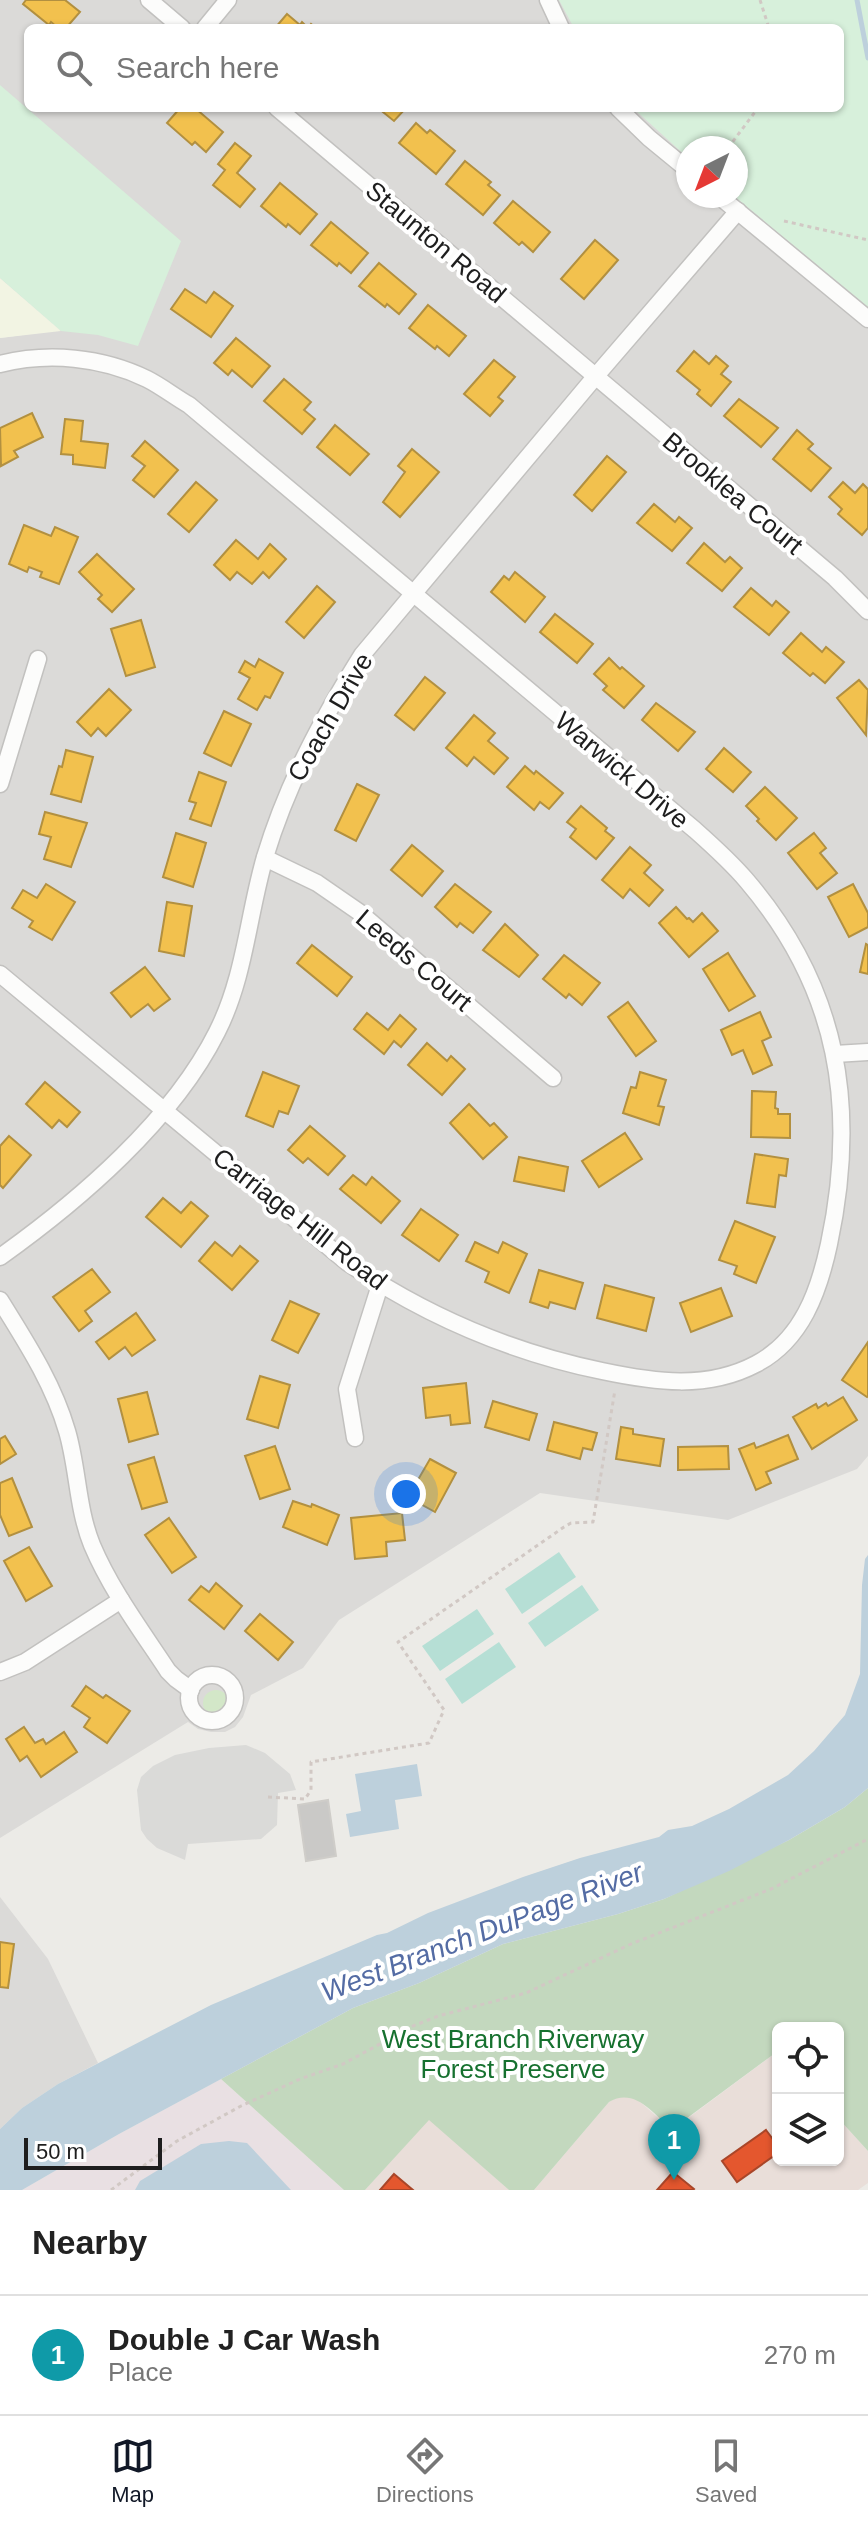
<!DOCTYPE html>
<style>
:root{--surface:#fff;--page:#f2f2f2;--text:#222;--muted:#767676;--line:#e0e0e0;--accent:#111827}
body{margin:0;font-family:Arial,sans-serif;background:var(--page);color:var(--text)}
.controls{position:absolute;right:24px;bottom:24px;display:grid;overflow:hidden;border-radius:12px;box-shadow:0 2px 6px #0004}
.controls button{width:72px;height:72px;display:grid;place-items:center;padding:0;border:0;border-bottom:2px solid var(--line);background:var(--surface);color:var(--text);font:40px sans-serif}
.compass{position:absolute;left:676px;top:136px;width:72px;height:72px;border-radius:50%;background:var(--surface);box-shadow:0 2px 6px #0004;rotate:222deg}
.scale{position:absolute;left:24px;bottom:20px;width:138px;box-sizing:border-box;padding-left:8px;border:4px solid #1e1e1e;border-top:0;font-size:22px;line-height:28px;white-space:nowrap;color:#1e1e1e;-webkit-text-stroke:6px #fff;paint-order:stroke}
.you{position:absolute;left:406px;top:1494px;width:28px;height:28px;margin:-20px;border:6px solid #fff;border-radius:50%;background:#1a73e8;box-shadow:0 0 0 12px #1a73e833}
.badge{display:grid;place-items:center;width:52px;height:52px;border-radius:50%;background:var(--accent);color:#fff;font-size:26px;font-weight:700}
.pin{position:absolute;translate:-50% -66px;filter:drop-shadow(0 2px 4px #0008)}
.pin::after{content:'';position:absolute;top:42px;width:28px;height:24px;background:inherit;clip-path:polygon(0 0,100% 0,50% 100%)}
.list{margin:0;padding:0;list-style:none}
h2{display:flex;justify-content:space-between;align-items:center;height:104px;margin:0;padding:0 32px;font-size:34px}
h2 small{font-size:26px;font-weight:400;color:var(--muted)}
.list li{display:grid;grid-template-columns:52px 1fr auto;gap:24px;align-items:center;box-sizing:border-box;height:120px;padding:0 32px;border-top:2px solid var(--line)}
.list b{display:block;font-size:30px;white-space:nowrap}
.list p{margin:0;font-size:26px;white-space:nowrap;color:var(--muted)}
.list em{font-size:26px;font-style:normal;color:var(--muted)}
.icon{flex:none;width:44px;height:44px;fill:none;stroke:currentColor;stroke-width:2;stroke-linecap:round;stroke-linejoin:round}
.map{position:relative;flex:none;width:868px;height:2190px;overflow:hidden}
.search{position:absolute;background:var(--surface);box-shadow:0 2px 6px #0004;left:24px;right:24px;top:24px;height:88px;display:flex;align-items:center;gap:20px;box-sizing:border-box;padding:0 28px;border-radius:12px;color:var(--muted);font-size:30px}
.sheet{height:224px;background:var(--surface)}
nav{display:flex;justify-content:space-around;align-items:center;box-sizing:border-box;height:112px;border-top:2px solid var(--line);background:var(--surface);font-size:22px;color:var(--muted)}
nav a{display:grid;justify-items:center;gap:4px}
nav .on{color:var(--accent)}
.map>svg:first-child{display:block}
.residential{fill:#dbdad8;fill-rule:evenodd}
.commercial{fill:#e9ded9}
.industrial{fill:#e9e0e3}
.education{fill:#f2f4e3}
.religious{fill:#dadad8}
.grass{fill:#d3e7c8}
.forest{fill:#c3d8be}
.park{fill:#d7f0db}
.pitch{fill:#b6dfd5}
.water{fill:#bdd0dc}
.homes{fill:#f2c14e;stroke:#b29040;stroke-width:2}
.shops{fill:#e4572e;stroke:#a94629;stroke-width:2}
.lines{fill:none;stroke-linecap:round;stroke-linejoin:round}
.stream{stroke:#bdd0dc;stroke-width:5}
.building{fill:#cac9c7;stroke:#cfcdc9;stroke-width:2}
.street-casing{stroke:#c2c1bf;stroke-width:19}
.path{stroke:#d1c8c4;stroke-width:3;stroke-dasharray:4 4;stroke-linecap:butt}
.street{stroke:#fcfcfb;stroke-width:16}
.labels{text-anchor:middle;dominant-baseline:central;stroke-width:8;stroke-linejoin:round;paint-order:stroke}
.street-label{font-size:26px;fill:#1e1e1e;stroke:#fff}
.park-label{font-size:26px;fill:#16712f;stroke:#fff}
.water-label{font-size:28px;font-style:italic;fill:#546ca4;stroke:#fff}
</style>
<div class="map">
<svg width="868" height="2190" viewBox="0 0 868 2190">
<rect width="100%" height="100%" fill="#ecebe7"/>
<g class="residential">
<path d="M 0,0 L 868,0 L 868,1456 L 857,1469 L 728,1520 L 540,1493 L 339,1620 L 303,1668 L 251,1695 L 243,1717 L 235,1727 L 225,1732 L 211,1732 L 198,1729 L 188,1722 L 0,1838 L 0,338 L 61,330 L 0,278 ZM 28,28 L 840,28 L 840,108 L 28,108 ZM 688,148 L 736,148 L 736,196 L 688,196 Z"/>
<polygon points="0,1897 48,1959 98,2063 58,2084 22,2108 0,2129"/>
</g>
<g class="commercial">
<polygon points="778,2051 778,2160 838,2160 838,2118 868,2151 868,2183 858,2190 534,2190 609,2102 618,2097 627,2096 638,2100 672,2130"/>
<polygon points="429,2119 509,2190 365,2190"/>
</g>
<polygon class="industrial" points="221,2079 344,2190 22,2190 119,2134"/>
<polygon class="education" points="0,278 61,331 0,338"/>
<polygon class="religious" points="246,1745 265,1753 290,1774 296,1790 278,1793 277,1825 261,1839 188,1844 185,1860 157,1848 147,1839 141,1830 137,1790 141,1777 153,1766 175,1755 209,1748"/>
<circle class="grass" cx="216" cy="1703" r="13"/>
<path class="forest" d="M 868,1788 L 868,2151 L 838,2118 L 838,2028 L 778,2028 L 778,2051 L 671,2130 C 654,2113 634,2087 609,2102 L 534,2190 L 509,2190 L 429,2120 L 365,2190 L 344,2190 L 221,2079 L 353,2008 L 419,1983 L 503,1944 L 618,1914 L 664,1899 L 789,1840 L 845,1807 Z"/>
<g class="park">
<polygon points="559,0 868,0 868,307 734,196 736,196 736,148 688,148 688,158 633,108 840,108 840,28 574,28"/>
<polygon points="0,85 181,241 138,346 98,335 61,331 0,278"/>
</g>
<g class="pitch">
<polygon points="559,1552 576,1577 522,1614 505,1589"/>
<polygon points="582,1585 599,1610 545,1647 528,1623"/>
<polygon points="477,1609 494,1634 440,1671 422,1646"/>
<polygon points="499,1642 516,1667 462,1704 445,1679"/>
</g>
<g class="water">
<polygon points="868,1555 868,1788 845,1807 789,1840 729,1871 664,1899 618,1914 503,1944 419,1983 353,2008 119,2134 22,2190 0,2190 0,2129 22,2108 58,2084 211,2005 377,1935 387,1933 428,1913 523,1877 580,1858 659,1837 668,1830 692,1826 729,1809 788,1775 814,1751 845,1715 860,1674 862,1585 865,1559"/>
<polygon points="417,1764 422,1796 395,1800 399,1829 350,1837 346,1814 361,1811 355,1774"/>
<polygon points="229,2141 247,2143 291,2190 135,2190 140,2181 201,2144"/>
</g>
<g class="homes">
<polygon points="26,0 65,0 80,12 66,28 58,28 51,22 49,25 23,4"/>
<polygon points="287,14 300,25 302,22 308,28 311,24 316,28 275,28"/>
<polygon points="180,108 195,108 223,132 206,152 195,142 192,145 167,123"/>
<polygon points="378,108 406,108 394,121"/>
<polygon points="416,123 427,133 430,130 455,151 436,174 399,143"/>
<polygon points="235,143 251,156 237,173 255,189 240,207 213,185 225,170 218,164"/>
<polygon points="465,161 491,182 488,185 500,195 483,215 446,184"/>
<polygon points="280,183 317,214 300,234 288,224 286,227 261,206"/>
<polygon points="513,201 550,232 533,252 522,242 519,245 494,223"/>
<polygon points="331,222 368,253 351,273 339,263 337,266 311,245"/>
<polygon points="595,240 618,260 584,299 561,279"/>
<polygon points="379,263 416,294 399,314 387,304 385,307 359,286"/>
<polygon points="185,289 206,303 214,292 233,306 211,337 171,309"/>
<polygon points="428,305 466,336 449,356 437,346 435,349 409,328"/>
<polygon points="236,338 270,366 252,387 232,370 228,375 214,363"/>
<polygon points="694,351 709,364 716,356 728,366 721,374 731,382 711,406 697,394 700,390 677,371"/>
<polygon points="494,360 515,377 498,397 503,401 490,416 464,394"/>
<polygon points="284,379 311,402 304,410 315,419 302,434 264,401"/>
<polygon points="739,399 778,428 761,447 724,416"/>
<polygon points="32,413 43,437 14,451 18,457 1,466 0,428"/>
<polygon points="65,419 83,421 81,441 108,444 105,468 73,464 73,455 61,454"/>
<polygon points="335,425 369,454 350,475 317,447"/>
<polygon points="797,430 813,444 808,449 831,468 811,491 773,459"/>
<polygon points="145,441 178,470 154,497 133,480 145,466 132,456"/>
<polygon points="412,449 439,472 400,517 383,502 405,472 398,466"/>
<polygon points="607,456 626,472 592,511 574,495"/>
<polygon points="196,482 217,500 189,532 168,514"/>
<polygon points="843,482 855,493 863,484 868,489 868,528 862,535 838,514 842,509 829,497"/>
<polygon points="654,504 675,522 679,517 692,528 672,551 637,523"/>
<polygon points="24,525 51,536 55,527 78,537 59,584 40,577 42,572 29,567 27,572 9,564"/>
<polygon points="236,540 258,559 270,544 286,559 269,578 263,572 252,584 237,572 230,580 214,565"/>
<polygon points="704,543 725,562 730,557 742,568 722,591 687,563"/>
<polygon points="97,554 134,589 112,612 98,599 102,595 79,572"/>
<polygon points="515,572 545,597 525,622 491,592 504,576 509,580"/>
<polygon points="317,586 335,602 304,638 286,622"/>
<polygon points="751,588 772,606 776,601 789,612 769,635 734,607"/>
<polygon points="555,614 593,644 577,663 540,632"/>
<polygon points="141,620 155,667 126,676 111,629"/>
<polygon points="801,633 822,652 826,647 844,662 825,683 813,673 810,676 783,653"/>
<polygon points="609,658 620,669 622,667 644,686 624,708 603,690 607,686 594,674"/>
<polygon points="259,659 283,673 270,698 265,696 257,710 238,699 250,678 239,672 245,661 255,667"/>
<polygon points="425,677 445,693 414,730 395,715"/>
<polygon points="859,680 868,690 866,735 837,698"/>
<polygon points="109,689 131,710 106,736 98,728 91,736 77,722"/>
<polygon points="656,703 695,732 678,751 642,720"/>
<polygon points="224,711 251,724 231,766 204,753"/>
<polygon points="474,715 495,733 488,741 508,758 494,774 474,757 467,766 446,748"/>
<polygon points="724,748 751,772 733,792 706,769"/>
<polygon points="66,750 93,757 81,802 51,794 59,766 62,767"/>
<polygon points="525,766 534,774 536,771 563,793 549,809 540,802 534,810 507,787"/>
<polygon points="199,772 226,782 211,826 190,819 196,803 189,801"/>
<polygon points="357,784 379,795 356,841 335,830"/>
<polygon points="765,787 797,818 776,840 757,821 759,819 746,806"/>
<polygon points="581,806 607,828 605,831 614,838 596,859 570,837 576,829 567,822"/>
<polygon points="45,812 87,823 71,867 44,859 51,837 39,834"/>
<polygon points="176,833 206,843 193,887 163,877"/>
<polygon points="814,833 826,848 820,853 837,873 817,889 788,853"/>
<polygon points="412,845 443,871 422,896 391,870"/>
<polygon points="630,847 651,865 644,873 663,890 649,906 630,889 623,898 602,880"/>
<polygon points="46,884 75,902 52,940 29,927 33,921 12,908 23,890 37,898"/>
<polygon points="455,884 491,912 473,933 460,923 457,927 435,907"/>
<polygon points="853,884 868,913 868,927 849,937 828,897"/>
<polygon points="167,902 192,906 184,956 159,951"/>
<polygon points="676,907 687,919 689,918 693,922 702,913 718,931 689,957 659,923"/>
<polygon points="505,924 538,955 519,977 483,950"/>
<polygon points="866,944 868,945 868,974 860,972"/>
<polygon points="312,945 352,977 337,996 297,963"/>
<polygon points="728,953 755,996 729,1011 703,969"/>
<polygon points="564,955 600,983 582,1005 569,994 566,998 543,979"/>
<polygon points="145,967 170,999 154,1011 148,1004 131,1017 111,993"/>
<polygon points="628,1002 656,1041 636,1056 608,1017"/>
<polygon points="760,1012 771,1037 762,1041 772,1065 753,1074 743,1050 732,1055 721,1030"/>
<polygon points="367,1013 388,1030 400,1015 416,1029 401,1047 394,1041 384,1054 354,1029"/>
<polygon points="427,1043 447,1061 451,1056 465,1069 442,1095 408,1065"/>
<polygon points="263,1072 299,1086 288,1114 279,1111 273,1127 246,1116"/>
<polygon points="640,1072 666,1080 658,1106 664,1107 659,1125 623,1113 631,1087 636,1088"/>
<polygon points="45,1082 80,1112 67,1127 59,1120 52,1128 26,1104"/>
<polygon points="752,1091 776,1092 775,1108 778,1109 778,1114 790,1114 790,1138 751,1137"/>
<polygon points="469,1104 490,1126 494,1123 507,1137 483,1159 450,1123"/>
<polygon points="310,1126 345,1156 328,1175 308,1158 303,1163 288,1150"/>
<polygon points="625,1133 642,1159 599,1187 582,1161"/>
<polygon points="9,1136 31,1155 3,1188 0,1185 0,1146"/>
<polygon points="755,1154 788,1159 786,1176 779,1175 775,1207 747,1203"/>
<polygon points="519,1157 568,1167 564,1191 514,1181"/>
<polygon points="353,1175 366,1185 372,1177 400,1201 381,1223 340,1189"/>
<polygon points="163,1198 181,1213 191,1202 208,1216 181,1247 146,1217"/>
<polygon points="421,1209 458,1235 439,1261 402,1235"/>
<polygon points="735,1221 775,1237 756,1283 734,1274 737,1266 719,1260"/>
<polygon points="215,1242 232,1256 240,1246 258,1261 232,1290 199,1261"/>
<polygon points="475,1242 498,1253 503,1242 527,1254 509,1293 485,1282 489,1272 466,1261"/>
<polygon points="92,1269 110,1292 85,1311 92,1321 79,1331 53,1297"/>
<polygon points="539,1270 583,1283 575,1309 550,1302 548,1308 530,1302"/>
<polygon points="605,1285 654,1298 646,1331 597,1318"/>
<polygon points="721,1288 732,1316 691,1332 680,1303"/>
<polygon points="290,1301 319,1314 298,1353 272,1340"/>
<polygon points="136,1313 155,1340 132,1356 125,1347 109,1359 96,1342"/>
<polygon points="868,1342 868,1396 867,1397 842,1380"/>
<polygon points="260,1376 290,1385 278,1428 247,1419"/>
<polygon points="466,1383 470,1423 451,1425 450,1415 426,1418 423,1388"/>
<polygon points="147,1392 158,1434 129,1442 118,1399"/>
<polygon points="843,1397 857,1420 812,1449 793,1417 816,1404 818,1408 826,1403 828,1406"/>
<polygon points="493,1401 537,1414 529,1440 485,1427"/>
<polygon points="554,1422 597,1433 592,1450 583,1448 580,1459 547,1450"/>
<polygon points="621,1427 633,1429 633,1434 664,1439 660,1466 616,1459"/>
<polygon points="788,1435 798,1459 766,1472 771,1483 756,1490 739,1449 754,1443 756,1448"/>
<polygon points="5,1436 16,1454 0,1464 0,1439"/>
<polygon points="275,1446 290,1489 260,1499 245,1456"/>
<polygon points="728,1446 729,1469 678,1470 678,1447"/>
<polygon points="154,1457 167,1502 142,1509 128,1465"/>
<polygon points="430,1459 456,1473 435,1512 408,1497"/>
<polygon points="12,1478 32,1527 9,1536 0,1515 0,1483"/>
<polygon points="293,1501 311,1507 312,1504 339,1515 327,1545 283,1527"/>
<polygon points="402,1513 405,1540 386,1542 387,1556 355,1559 351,1518"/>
<polygon points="169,1518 196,1557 172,1573 145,1535"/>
<polygon points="29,1547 52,1586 26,1601 4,1561"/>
<polygon points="216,1583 242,1606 224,1629 189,1600 201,1586 209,1592"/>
<polygon points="260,1614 293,1642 278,1660 245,1631"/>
<polygon points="86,1686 103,1698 106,1695 130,1711 107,1743 84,1727 90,1718 72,1706"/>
<polygon points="24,1727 35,1743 43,1739 46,1744 64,1732 77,1752 41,1777 27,1756 20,1761 6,1739"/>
<polygon points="0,1942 14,1944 8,1988 0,1987"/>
</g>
<g class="shops">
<polygon points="766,2130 778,2146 778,2153 737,2182 722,2161"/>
<polygon points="673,2172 694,2189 693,2190 657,2190"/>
<polygon points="394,2174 413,2190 380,2190"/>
</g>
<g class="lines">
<polyline class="stream" points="857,0 868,58"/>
</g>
<polygon class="building" points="328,1800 336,1856 306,1861 298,1805"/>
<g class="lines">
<defs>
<g id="street">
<polyline points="149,0 182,28"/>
<polyline points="548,0 561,28"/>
<polyline points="205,28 228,0"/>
<polyline points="277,108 835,578 868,611"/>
<polyline points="618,108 649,138 688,170"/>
<polyline points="719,196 868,319"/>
<path d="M 0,364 C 48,352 102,357 147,379 C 161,386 175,397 189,405 L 695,830 C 713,846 731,862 747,881 C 839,989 858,1108 829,1244 C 819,1291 802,1340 756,1364 C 707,1390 654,1382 602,1371 C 510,1352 426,1316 348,1263 L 0,974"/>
<polyline points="0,784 38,659"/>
<polyline points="265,858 317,883 359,912 553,1078"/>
<polyline points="835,1054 868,1052"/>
<path d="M 0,1257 C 80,1200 173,1120 217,1032 C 245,977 248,915 265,857 C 287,784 322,719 362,655 L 595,377 L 738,211"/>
<path d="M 0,1300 C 26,1342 53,1383 67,1431 C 78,1468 77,1508 92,1545 C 111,1590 141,1630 168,1671 L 176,1679 L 191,1690"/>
<polyline points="355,1438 347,1389 380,1285"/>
<polyline points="0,1672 25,1662 121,1600"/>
<circle cx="212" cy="1698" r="23"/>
</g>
</defs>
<use href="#street" class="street-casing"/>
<g class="path">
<polyline points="760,0 769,28"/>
<polyline points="728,148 758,108"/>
<polyline points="784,221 868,240"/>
<polyline points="268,1797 305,1799 311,1790 311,1762 429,1743 444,1710 398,1642 564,1527 571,1523 593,1522 615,1390"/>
<polyline points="111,2190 177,2141 241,2106 300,2079 343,2064 413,2026 438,2016 526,1993 631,1944 771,1889 868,1839"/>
</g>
<use href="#street" class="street"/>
</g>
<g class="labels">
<g class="street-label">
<text transform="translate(436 242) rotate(40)">Staunton Road</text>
<text transform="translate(733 493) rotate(40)">Brooklea Court</text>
<text transform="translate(330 717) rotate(-60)">Coach Drive</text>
<text transform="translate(622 770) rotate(40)">Warwick Drive</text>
<text transform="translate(414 960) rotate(40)">Leeds Court</text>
<text transform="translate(300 1219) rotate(38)">Carriage Hill Road</text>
</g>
<g class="park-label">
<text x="513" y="2039">West Branch Riverway<tspan x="513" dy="30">Forest Preserve</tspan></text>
</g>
<g class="water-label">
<text transform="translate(482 1932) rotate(-21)">West Branch DuPage River</text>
</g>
</g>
</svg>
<div class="controls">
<button><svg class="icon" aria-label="locate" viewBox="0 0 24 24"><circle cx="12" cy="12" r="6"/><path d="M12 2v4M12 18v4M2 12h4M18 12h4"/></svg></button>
<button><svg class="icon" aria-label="layers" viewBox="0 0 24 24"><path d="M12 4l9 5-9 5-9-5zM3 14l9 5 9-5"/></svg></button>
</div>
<svg class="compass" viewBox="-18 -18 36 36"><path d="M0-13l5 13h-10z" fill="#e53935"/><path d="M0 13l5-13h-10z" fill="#767676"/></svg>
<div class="scale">50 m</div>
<div class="you"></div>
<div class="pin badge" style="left:674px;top:2180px;background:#0f9aa8">1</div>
<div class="search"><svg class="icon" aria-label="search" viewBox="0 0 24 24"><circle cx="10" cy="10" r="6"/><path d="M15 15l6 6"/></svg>Search here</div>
</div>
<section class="sheet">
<h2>Nearby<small></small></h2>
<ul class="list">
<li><span class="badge" style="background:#0f9aa8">1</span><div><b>Double J Car Wash</b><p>Place</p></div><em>270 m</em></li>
</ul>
</section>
<nav>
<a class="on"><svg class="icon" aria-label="map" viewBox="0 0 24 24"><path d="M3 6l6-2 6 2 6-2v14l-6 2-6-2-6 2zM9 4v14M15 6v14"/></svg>Map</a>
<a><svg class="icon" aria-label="directions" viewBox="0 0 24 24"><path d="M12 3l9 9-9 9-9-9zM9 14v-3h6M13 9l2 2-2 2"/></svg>Directions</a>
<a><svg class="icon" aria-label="saved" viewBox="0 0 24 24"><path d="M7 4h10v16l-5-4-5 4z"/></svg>Saved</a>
</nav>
